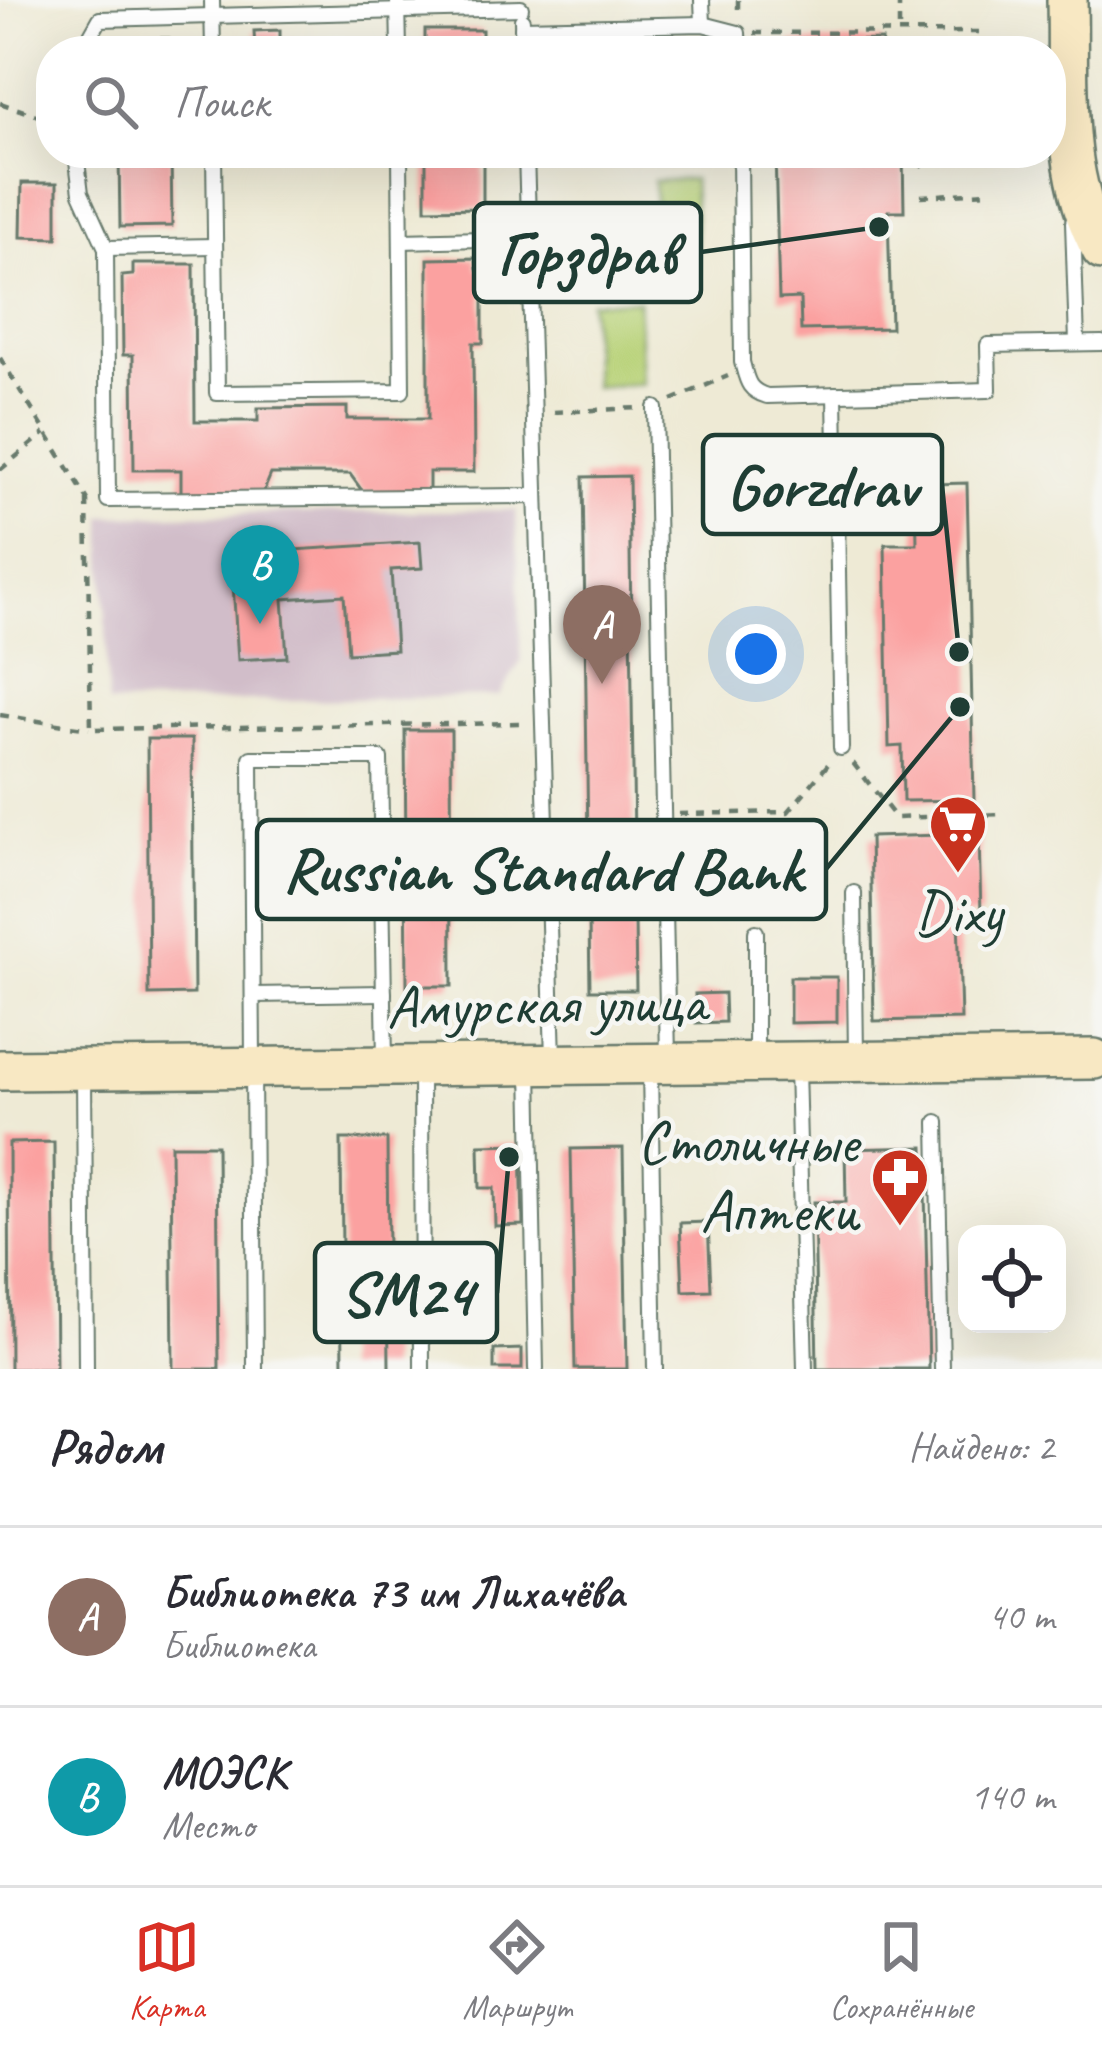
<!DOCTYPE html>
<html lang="ru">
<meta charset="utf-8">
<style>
:root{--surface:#fff;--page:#f2f2f3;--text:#2b2b33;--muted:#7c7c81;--line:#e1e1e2;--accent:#d93025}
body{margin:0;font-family:Caveat,sans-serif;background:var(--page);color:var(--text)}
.controls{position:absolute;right:36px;bottom:36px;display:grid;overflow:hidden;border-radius:24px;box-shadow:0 12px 48px #0002}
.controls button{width:108px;height:108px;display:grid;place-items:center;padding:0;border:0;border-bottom:3px solid var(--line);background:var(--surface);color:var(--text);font:60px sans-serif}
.you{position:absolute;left:756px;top:654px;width:42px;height:42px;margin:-30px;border:9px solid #fff;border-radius:50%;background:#1a73e8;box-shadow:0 0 0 18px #1a73e833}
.badge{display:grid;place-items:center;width:78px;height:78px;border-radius:50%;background:var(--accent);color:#fff;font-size:39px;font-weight:700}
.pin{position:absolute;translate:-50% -99px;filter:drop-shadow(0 3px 6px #0008)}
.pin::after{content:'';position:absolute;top:63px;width:42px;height:36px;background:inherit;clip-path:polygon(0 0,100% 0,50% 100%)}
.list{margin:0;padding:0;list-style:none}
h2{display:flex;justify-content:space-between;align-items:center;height:156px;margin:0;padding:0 48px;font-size:51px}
h2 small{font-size:39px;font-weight:400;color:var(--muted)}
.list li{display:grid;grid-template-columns:78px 1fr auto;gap:36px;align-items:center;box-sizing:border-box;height:180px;padding:0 48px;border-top:3px solid var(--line)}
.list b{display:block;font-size:45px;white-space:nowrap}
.list p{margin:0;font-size:39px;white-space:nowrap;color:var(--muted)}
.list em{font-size:39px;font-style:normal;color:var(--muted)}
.icon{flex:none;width:66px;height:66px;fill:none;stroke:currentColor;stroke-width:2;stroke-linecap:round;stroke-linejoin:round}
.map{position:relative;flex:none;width:1102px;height:1369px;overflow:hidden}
.search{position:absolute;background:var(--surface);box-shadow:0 12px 48px #0002;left:36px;right:36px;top:36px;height:132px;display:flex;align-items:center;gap:30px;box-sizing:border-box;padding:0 42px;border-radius:48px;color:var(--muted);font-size:45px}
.sheet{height:516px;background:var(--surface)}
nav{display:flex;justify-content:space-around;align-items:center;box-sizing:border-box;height:168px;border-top:3px solid var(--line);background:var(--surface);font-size:33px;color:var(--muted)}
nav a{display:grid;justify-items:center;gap:6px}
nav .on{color:var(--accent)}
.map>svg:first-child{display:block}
.industrial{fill:#d1bdc9}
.green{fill:#b7d176;stroke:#6b8755;stroke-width:3}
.building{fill:#fba1a0}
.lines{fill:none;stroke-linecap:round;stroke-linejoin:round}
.lane-casing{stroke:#677a6c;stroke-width:18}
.secondary-casing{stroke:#677a6c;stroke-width:44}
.path{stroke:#677a6c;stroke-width:4.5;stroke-dasharray:9 9;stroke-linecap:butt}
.lane{stroke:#fff;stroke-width:14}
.secondary{stroke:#f8e8c3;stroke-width:39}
.labels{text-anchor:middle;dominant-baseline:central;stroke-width:9;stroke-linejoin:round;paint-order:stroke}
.poi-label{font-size:60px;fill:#1f3d34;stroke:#f6f6f2}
.street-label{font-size:60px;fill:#1f3d34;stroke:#f6f6f2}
.leader{fill:none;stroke:#1f3d34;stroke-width:4.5}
.callout-dot{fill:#1f3d34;stroke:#f6f6f2;stroke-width:4.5}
.callout{fill:#f6f6f2;stroke:#1f3d34;stroke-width:4.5}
.callout-label{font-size:63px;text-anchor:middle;font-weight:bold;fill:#1f3d34}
</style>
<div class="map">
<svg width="1102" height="1369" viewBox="0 0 1102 1369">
<rect width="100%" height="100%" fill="#f6f6f2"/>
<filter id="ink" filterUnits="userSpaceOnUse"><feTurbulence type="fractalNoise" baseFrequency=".00833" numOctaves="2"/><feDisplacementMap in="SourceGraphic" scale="24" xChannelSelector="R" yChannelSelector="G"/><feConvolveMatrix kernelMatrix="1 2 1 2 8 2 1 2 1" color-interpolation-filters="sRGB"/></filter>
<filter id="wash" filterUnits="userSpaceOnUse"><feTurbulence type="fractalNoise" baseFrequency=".004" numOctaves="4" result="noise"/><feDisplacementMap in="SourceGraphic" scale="48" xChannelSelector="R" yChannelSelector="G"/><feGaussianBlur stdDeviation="2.7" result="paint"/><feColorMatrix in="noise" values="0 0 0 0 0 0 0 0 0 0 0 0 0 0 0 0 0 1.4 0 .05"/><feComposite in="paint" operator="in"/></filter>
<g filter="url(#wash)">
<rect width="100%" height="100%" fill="#eeead5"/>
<polygon class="industrial" points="516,510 521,661 499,696 108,704 103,516"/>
<g class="green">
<polygon points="693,179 697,270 659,272 654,181"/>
<polygon points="638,300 642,384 594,387 590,302"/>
</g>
<g id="blocks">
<g class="building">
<polygon points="280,30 280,51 255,50 254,31"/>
<rect x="425" y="30" width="57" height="21"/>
<polygon points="117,38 169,38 170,51 118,51"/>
<polygon points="882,40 882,51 791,51 790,42"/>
<polygon points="119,153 171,153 172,226 120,227"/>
<polygon points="426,153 483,153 483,208 426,209"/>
<polygon points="775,153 903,153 904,211 888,211 891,328 801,330 800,298 779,299"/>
<polygon points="22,183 57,183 57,238 21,237"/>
<polygon points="476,258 477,269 483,269 483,343 473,343 474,472 429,472 429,494 363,492 350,474 271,474 263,493 181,495 181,470 134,470 133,355 123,355 122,276 133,275 133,264 194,264 195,421 258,421 258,408 347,407 347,419 428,419 428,259"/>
<polygon points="629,476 636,990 590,990 583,477"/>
<polygon points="967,483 974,800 903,801 902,746 889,747 885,544 917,544 916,494 934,494 933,484"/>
<polygon points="420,542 422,568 391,570 396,650 348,653 344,595 283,599 287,657 238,660 231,554"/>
<polygon points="405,730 451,730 452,986 407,986"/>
<polygon points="147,739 192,739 194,994 149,995"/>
<polygon points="979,834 981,916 958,917 961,1019 874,1021 870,837"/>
<polygon points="790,977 837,977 837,1022 790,1023"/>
<polygon points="724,993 725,1022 696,1023 695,994"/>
<polygon points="341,1139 387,1139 389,1369 343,1369"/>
<polygon points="54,1142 56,1369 10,1369 9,1143"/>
<polygon points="521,1144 523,1225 495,1226 494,1188 480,1188 479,1145"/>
<polygon points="171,1145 217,1145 219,1369 173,1369"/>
<polygon points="924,1147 929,1369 817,1369 814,1202 846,1202 845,1149"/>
<polygon points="623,1148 627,1369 575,1369 571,1149"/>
<polygon points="708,1222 711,1290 683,1291 680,1223"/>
<polygon points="522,1349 522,1369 494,1369 494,1350"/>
</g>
</g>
</g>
<g filter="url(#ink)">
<use href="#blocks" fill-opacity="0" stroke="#677a6c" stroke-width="3"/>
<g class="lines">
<defs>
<g id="lane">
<polyline points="212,0 213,51"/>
<polyline points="398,0 399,51"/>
<polyline points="702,0 703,24"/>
<polyline points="522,20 523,51"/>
<polyline points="522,28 703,24 738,33 739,51"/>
<polyline points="82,51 100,19 521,8"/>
<polyline points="76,153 81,193 106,248 108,500 536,496"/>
<polyline points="214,153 217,393 402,391 400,153"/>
<polyline points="526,153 553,1059"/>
<path d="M 740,153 L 742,362 C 747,380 747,390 767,396 L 989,390 L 988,345 L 1102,343"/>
<polyline points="1073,222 1077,343"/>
<polyline points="401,241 528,238"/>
<polyline points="106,248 215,246"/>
<polyline points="835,394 841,748"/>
<polyline points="655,408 668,1058"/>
<polyline points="854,893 856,1057"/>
<polyline points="756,932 756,1057"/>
<polyline points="253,995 384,993"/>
<polyline points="421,1068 422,1369"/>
<polyline points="530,1068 536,1369"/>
<polyline points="650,1068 655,1369"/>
<polyline points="797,1068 805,1369"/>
<polyline points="84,1074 86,1369"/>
<polyline points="937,1122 942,1369"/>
<polyline points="255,1369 251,758 380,758 385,1063"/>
</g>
<g id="secondary">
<path d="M 1067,0 C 1069,83 1060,175 1102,250"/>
<polyline points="0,1070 1094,1059"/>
</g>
</defs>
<use href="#lane" class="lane-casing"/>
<use href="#secondary" class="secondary-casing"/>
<g class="path">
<polyline points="738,0 738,13"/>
<polyline points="899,0 899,32"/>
<polyline points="754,33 982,32"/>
<polyline points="0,103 51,120"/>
<polyline points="920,167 937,153"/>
<polyline points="921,196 986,192"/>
<polyline points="0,358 88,500"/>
<polyline points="672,400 728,376"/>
<polyline points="554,412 638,408"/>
<polyline points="0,470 45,433"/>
<polyline points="87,500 91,729 525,723"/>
<polyline points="0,715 89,729"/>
<polyline points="853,763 896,818 1001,814"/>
<polyline points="679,814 788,812 830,762"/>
</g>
<use href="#lane" class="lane"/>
<use href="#secondary" class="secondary"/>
</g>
</g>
<defs>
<symbol id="supermarket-pin" viewBox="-11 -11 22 30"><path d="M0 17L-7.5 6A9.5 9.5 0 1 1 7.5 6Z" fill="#c8321e" stroke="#f6f6f2"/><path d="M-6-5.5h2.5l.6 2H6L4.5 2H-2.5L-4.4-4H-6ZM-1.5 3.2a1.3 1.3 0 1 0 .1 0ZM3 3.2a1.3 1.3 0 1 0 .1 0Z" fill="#fff"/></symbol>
<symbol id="pharmacy-pin" viewBox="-11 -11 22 30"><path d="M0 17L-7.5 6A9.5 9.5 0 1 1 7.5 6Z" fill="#c8321e" stroke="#f6f6f2"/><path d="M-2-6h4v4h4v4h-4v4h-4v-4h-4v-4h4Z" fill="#fff"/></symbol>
</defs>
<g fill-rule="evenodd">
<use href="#supermarket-pin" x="925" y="791" width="66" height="90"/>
<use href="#pharmacy-pin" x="867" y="1144" width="66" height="90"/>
</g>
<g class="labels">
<g class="poi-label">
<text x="958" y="912">Dixy</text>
<text x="858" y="1142" text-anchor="end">Столичные<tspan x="858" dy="69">Аптеки</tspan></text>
</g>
<g class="street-label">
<text transform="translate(546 1004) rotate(-1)">Амурская улица</text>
</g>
</g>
<path class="leader" d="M879 227L701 252M959 652L942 485M960 707L826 869M509 1157L497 1293"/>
<g class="callout-dot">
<circle cx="879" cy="227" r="12"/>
<circle cx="959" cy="652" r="12"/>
<circle cx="960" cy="707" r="12"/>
<circle cx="509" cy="1157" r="12"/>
</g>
<g class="callout">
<rect x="474" y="203" width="227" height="99" rx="12"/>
<rect x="703" y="435" width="239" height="99" rx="12"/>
<rect x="257" y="820" width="569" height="99" rx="12"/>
<rect x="315" y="1243" width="182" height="99" rx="12"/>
</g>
<g class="callout-label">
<text x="587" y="274">Горздрав</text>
<text x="822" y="507">Gorzdrav</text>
<text x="542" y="891">Russian Standard Bank</text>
<text x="406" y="1315">SM24</text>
</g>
</svg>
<div class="controls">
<button><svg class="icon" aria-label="locate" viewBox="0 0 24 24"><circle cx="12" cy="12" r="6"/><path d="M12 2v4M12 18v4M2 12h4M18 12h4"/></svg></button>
</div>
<div class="you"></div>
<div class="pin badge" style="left:602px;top:684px;background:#8d6e63">A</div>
<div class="pin badge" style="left:260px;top:624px;background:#0f9aa8">B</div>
<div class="search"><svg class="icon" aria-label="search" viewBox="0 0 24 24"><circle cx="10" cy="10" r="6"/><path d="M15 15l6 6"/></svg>Поиск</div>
</div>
<section class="sheet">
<h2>Рядом<small>Найдено: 2</small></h2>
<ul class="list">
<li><span class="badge" style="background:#8d6e63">A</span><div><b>Библиотека 73 им Лихачёва</b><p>Библиотека</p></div><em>40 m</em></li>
<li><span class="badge" style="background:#0f9aa8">B</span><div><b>МОЭСК</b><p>Место</p></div><em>140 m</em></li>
</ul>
</section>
<nav>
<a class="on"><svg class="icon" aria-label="map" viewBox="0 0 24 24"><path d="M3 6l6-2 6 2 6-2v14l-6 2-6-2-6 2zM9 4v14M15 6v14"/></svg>Карта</a>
<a><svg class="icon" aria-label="directions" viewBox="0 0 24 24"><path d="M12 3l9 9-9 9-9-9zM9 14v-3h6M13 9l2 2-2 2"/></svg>Маршрут</a>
<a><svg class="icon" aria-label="saved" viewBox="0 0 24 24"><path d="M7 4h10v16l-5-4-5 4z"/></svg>Сохранённые</a>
</nav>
